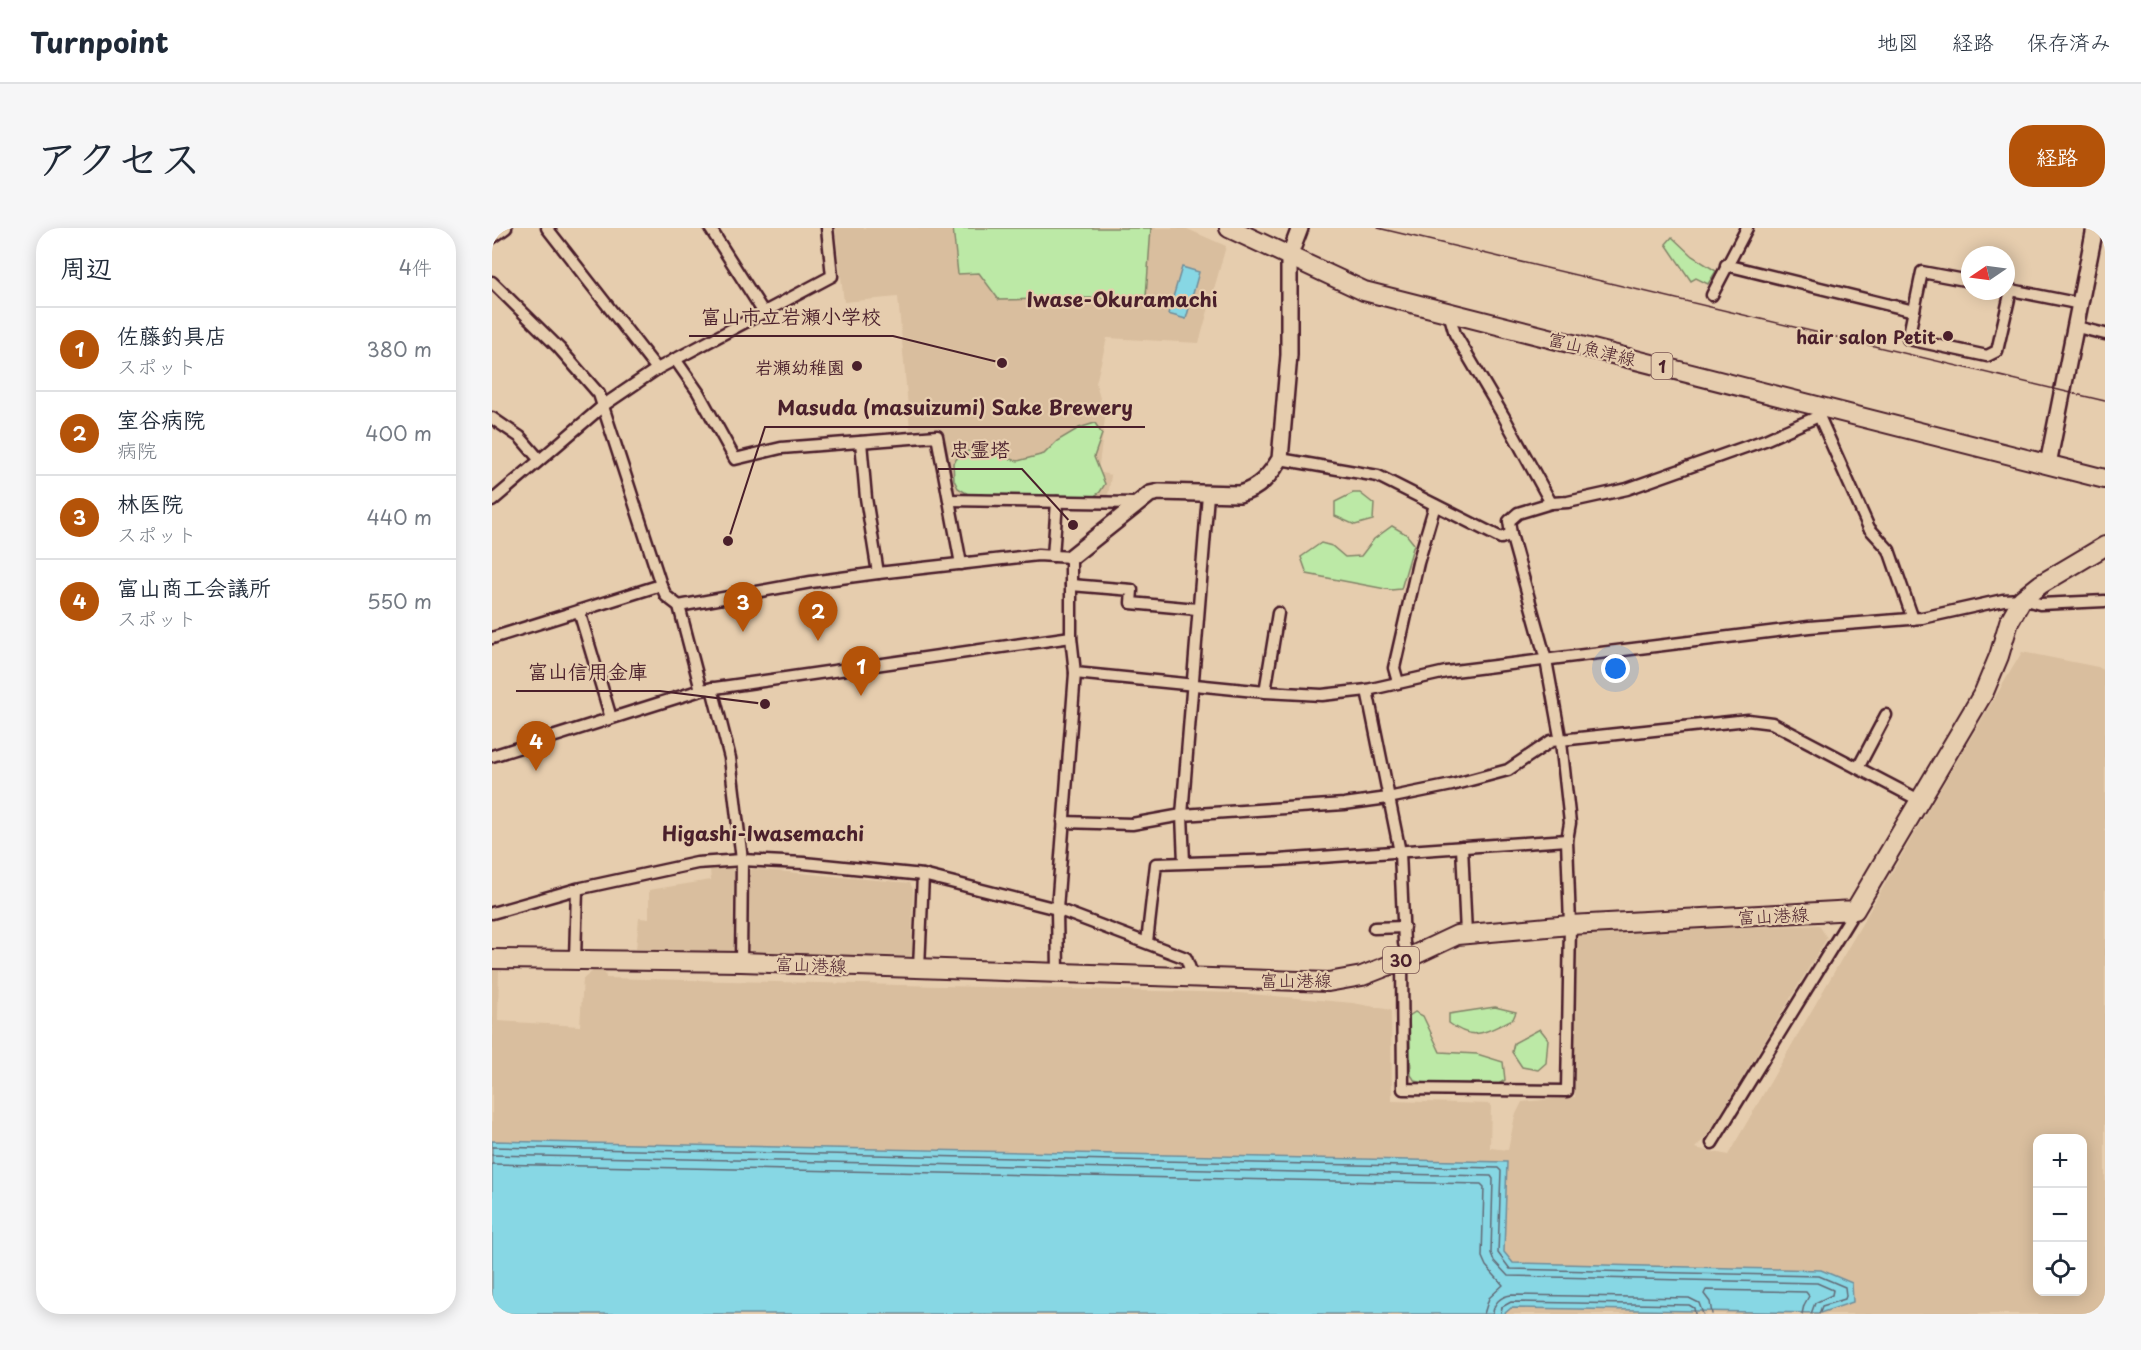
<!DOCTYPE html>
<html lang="ja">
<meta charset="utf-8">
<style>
:root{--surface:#fff;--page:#f6f6f7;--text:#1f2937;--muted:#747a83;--line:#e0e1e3;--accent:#b45309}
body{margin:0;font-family:"Playpen Sans","Klee One",sans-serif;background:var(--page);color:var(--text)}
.controls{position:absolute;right:18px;bottom:18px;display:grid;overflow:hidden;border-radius:12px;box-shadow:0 3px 15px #0003}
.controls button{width:54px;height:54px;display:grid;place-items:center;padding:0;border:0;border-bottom:2px solid var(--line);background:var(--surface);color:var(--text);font:30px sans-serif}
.compass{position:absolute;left:1469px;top:18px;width:54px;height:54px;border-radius:50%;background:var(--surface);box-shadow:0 3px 15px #0003;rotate:257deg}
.you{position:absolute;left:1124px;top:441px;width:21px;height:21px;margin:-15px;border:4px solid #fff;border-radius:50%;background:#1a73e8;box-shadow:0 0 0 9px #1a73e833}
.badge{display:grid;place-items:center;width:39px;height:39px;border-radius:50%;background:var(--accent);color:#fff;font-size:20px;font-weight:700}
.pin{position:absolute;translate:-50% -50px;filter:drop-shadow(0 2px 3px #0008)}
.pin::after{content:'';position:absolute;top:32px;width:21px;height:18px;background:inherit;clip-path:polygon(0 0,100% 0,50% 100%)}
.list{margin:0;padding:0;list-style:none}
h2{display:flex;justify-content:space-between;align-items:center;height:78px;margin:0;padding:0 24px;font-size:26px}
h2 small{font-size:20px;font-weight:400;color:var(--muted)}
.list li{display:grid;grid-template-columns:39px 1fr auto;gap:18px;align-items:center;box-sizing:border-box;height:84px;padding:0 24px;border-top:2px solid var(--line)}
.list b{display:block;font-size:22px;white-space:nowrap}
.list p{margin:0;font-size:20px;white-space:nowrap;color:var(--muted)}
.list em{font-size:20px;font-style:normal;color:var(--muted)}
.icon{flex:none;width:33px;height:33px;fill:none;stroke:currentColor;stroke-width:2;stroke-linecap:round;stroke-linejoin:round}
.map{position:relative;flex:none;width:1613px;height:1086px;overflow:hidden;border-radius:24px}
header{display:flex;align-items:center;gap:36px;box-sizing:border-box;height:84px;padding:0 30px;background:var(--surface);border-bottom:2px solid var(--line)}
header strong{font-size:28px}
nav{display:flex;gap:33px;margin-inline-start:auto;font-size:21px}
.intro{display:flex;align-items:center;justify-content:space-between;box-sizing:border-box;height:144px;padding:0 36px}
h1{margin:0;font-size:42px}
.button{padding:15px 27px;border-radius:24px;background:var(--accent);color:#fff;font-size:21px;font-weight:700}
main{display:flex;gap:36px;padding:0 36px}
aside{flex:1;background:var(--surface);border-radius:24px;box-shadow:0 3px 15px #0003}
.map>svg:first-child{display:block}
.built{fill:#d9be9e;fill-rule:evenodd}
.green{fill:#bce9a6;stroke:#838468;stroke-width:1.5}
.water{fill:#87d7e4;stroke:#6f8d9a;stroke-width:1.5}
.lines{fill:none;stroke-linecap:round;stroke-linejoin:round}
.shore{stroke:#626975;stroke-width:1.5}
.street-casing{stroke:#4a1f2b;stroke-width:15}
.secondary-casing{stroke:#4a1f2b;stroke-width:20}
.primary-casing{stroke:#4a1f2b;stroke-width:22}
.street{stroke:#e6cdae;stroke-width:10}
.secondary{stroke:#e6cdae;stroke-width:15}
.primary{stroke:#e6cdae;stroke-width:18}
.tram{stroke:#4a1f2b;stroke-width:1.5}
.poi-dot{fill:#4a1f2b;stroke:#e6cdae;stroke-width:2}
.labels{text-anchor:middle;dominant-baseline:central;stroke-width:4.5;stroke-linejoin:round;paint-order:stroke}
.shield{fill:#e6cdae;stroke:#795352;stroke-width:1.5}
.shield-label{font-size:16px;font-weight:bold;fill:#4a1f2b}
.poi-label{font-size:18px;font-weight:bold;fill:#4a1f2b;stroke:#e6cdae;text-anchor:end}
.street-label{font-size:18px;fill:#4a1f2b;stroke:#e6cdae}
.neighbourhood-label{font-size:20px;font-weight:bold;fill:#4a1f2b;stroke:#e6cdae}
.leader{fill:none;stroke:#4a1f2b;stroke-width:2}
.callout-dot{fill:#4a1f2b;stroke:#e6cdae;stroke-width:2}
.callout-label{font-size:20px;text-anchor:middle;font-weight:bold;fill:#4a1f2b;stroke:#e6cdae;stroke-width:4.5;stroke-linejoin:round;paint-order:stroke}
</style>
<header>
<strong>Turnpoint</strong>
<nav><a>地図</a><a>経路</a><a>保存済み</a></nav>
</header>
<div class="intro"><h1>アクセス</h1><a class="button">経路</a></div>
<main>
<aside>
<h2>周辺<small>4件</small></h2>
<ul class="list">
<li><span class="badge">1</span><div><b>佐藤釣具店</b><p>スポット</p></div><em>380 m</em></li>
<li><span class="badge">2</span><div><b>室谷病院</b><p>病院</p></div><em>400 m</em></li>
<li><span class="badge">3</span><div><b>林医院</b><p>スポット</p></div><em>440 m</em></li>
<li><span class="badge">4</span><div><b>富山商工会議所</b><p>スポット</p></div><em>550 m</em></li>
</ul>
</aside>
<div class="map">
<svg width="1613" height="1086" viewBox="0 0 1613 1086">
<rect width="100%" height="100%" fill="#e6cdae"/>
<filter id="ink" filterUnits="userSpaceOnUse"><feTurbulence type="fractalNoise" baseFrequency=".0167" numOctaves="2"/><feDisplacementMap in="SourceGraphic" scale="12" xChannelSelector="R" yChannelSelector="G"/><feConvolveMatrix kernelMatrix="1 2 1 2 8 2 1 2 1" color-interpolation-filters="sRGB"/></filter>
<g filter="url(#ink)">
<g class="built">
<polygon points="343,0 693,0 734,18 707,115 615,110 604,155 613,190 606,244 619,247 616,268 466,265 462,260 448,200 418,201 406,69 352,74"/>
<path d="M 1530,424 L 1606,439 L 1613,443 L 1613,1086 L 1012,1086 L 1019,1080 L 1012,1024 L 1015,934 L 0,913 L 0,738 L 7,738 L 6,793 L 88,798 L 91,751 L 101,743 L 113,744 L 114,750 L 747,765 L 861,775 L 899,782 L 900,873 L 999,876 L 998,920 L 1016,922 L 1023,888 L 1030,874 L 1083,869 L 1083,705 L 1327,697 L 1335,710 L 1215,908 L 1203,920 L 1236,927 L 1440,575 ZM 1546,910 L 1590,910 L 1590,1064 L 1546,1064 Z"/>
<polygon points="239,639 242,643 241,722 238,725 144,721 147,690 157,691 157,662 219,652 218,642"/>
<polygon points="262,641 418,655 421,661 420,727 417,728 261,725 257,721 257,642"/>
</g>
<g class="green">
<polygon points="461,0 659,0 654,69 507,72 487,45 466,46"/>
<polygon points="1180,9 1200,28 1224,43 1216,56 1204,50 1199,53 1174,16"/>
<polygon points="603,195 610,206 602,229 613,256 608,264 598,271 479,268 466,260 462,252 461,235 470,225 484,221 526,233 552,226 565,213 587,200"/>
<polygon points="861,265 868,265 882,276 881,292 863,297 843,288 843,274"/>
<polygon points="900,298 914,306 922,316 909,361 899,362 815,346 809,329 829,315 840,318 853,329 869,328 882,311"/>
<path d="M 1003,779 L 1024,784 L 1021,791 C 995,803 983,815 957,795 L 957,786 Z"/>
<polygon points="923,784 931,788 948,824 985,826 1011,834 1013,852 1002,859 953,859 923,853 919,847 917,788"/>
<polygon points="1048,801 1056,811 1054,835 1046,842 1030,839 1020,824 1022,815"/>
</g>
<g class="water">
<polygon points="690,39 707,44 694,91 676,86"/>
<polygon points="0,913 1015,934 1012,1024 1021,1035 1329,1042 1360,1055 1361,1074 1328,1085 1019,1080 1012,1086 0,1086"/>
</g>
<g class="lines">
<g class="shore">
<polyline points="0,919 1006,940 1009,943 1006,1025 1018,1041 1327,1048 1353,1059 1354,1068 1353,1071 1330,1078 1327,1086"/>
<polyline points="0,927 999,948 1001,951 999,1025 1002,1033 1016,1048 1325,1055 1341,1062 1340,1067 1323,1075 1319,1086"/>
<polyline points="0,936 989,956 992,959 990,1029 994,1038 1011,1057 997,1070 992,1086"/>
<path d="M 1001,1086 C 1001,1075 1009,1068 1019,1067 L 1197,1070 L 1207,1075 L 1211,1086"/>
<polyline points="1009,1086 1010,1079 1019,1074 1197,1077 1202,1080 1203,1086"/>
<polyline points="1220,1086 1218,1074 1212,1066 1214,1062 1314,1064 1317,1068 1312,1077 1310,1086"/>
</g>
<defs>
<g id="street">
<polyline points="55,0 165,141"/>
<polyline points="218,0 272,85"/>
<polyline points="0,10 14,0"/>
<polyline points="1234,37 1422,83"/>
<polyline points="1478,53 1430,44 1416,111 1495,128 1505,123 1519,62"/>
<polyline points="0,54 67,120 107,166 169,357 174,368 187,378 209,462"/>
<polyline points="1514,61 1589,76"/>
<polyline points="1220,67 1255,0"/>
<polyline points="957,85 963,106 1012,189 1059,275"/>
<polyline points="1585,99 1613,106"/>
<polyline points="183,131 206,164 243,231 289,220 445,208 469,336"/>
<polyline points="1327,188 1377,300 1397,322 1421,391"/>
<polyline points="0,190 28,209 47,231"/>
<polyline points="369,214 374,270 386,345"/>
<polyline points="788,231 886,248 1009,310 1019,306"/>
<polyline points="457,272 645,275"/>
<polyline points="0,273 112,177 165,141 340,48 335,0"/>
<polyline points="561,328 565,274"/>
<polyline points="579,357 640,362 639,375 705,381"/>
<polyline points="187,378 319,354 386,345 546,327 579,329 579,409 583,445 565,681 566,743"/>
<polyline points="87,383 119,490"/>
<polyline points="0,410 169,357"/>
<polyline points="583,445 773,464 830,467 875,462 954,444 1317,399 1430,390 1511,372 1530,371 1548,376 1613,373"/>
<polyline points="906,454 902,440 926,335 943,277"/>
<polyline points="220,460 238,530 250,632 249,734"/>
<polyline points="875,462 908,624 912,715 916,730"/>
<polyline points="773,464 786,385"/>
<polyline points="0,528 209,462 579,409"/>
<polyline points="1366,540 1394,487"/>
<polyline points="571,594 640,596 690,587 852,576 896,570 960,557 1016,542 1059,513 1256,492 1280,495 1427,572"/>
<polyline points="970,619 974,706"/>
<polyline points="692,634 690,587 716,267"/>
<polyline points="0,685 85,661 205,635 250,632 312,635 431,647 565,681 694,730 701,749"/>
<polyline points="882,700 912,699"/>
<polyline points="655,714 664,636 786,632 1075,612"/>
<polyline points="83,732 85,661"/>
<polyline points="910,732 911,861 1075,863 1078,697 1075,612 1078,595 1069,514 1054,432 1019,306 1017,293 1026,285 1059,275 1076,274 1135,261 1273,212 1327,188 1334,179"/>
<polyline points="427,740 431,647"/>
<polyline points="1220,915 1363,682"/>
</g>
<g id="secondary">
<polyline points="1556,236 1603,0"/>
<path d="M 579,329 L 658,266 L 667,264 L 747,266 C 767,261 778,247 788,231 L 797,127 L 797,29 L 808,0"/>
</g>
<g id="primary">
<polyline points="737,0 872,63 1613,251"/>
<polyline points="0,731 249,734 836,754 870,748 916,730 965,707 1078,697 1363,682 1492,464 1507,428 1517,394 1530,371 1549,356 1613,318"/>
</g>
</defs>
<use href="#street" class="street-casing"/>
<use href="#secondary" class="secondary-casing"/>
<use href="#primary" class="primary-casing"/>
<use href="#street" class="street"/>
<use href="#secondary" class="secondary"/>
<use href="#primary" class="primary"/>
<polyline class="tram" points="886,0 1613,173"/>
</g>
</g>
<g class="poi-dot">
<circle cx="1456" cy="108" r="6"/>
<circle cx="365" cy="138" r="6"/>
</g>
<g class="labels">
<g class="shield">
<rect x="1159.5" y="125" width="21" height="26" rx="4.5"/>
<rect x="891" y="719" width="36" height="26" rx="4.5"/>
</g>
<g class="shield-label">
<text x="1170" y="138">1</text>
<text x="909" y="732">30</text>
</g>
<g class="poi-label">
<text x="1444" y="108">hair salon Petit</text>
<text x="353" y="138">岩瀬幼稚園</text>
</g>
<g class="street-label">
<text transform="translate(1100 120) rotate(14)">富山魚津線</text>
<text transform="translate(1281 687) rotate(-3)">富山港線</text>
<text transform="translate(319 736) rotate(2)">富山港線</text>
<text x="804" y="751">富山港線</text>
</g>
<g class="neighbourhood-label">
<text x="630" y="71">Iwase-Okuramachi</text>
<text x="271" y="605">Higashi-Iwasemachi</text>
</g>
</g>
<path class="leader" d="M510 135L401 108H197M236 313L273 199H653M581 297L530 241H446M273 476L168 463H24"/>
<g class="callout-dot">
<circle cx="510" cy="135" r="6"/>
<circle cx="236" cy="313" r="6"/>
<circle cx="581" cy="297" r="6"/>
<circle cx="273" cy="476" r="6"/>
</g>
<g class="callout-label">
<text x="299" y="96">富山市立岩瀬小学校</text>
<text x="463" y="187">Masuda (masuizumi) Sake Brewery</text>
<text x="488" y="229">忠霊塔</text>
<text x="96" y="451">富山信用金庫</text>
</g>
</svg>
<div class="controls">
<button>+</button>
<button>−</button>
<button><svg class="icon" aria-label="locate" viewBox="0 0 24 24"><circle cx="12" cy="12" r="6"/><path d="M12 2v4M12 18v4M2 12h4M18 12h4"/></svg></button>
</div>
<svg class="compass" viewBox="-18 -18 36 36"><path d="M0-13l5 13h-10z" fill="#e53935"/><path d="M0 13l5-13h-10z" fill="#747a83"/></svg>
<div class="you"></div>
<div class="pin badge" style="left:369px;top:468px">1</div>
<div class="pin badge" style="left:326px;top:413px">2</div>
<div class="pin badge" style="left:251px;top:404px">3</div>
<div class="pin badge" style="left:44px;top:543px">4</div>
</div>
</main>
